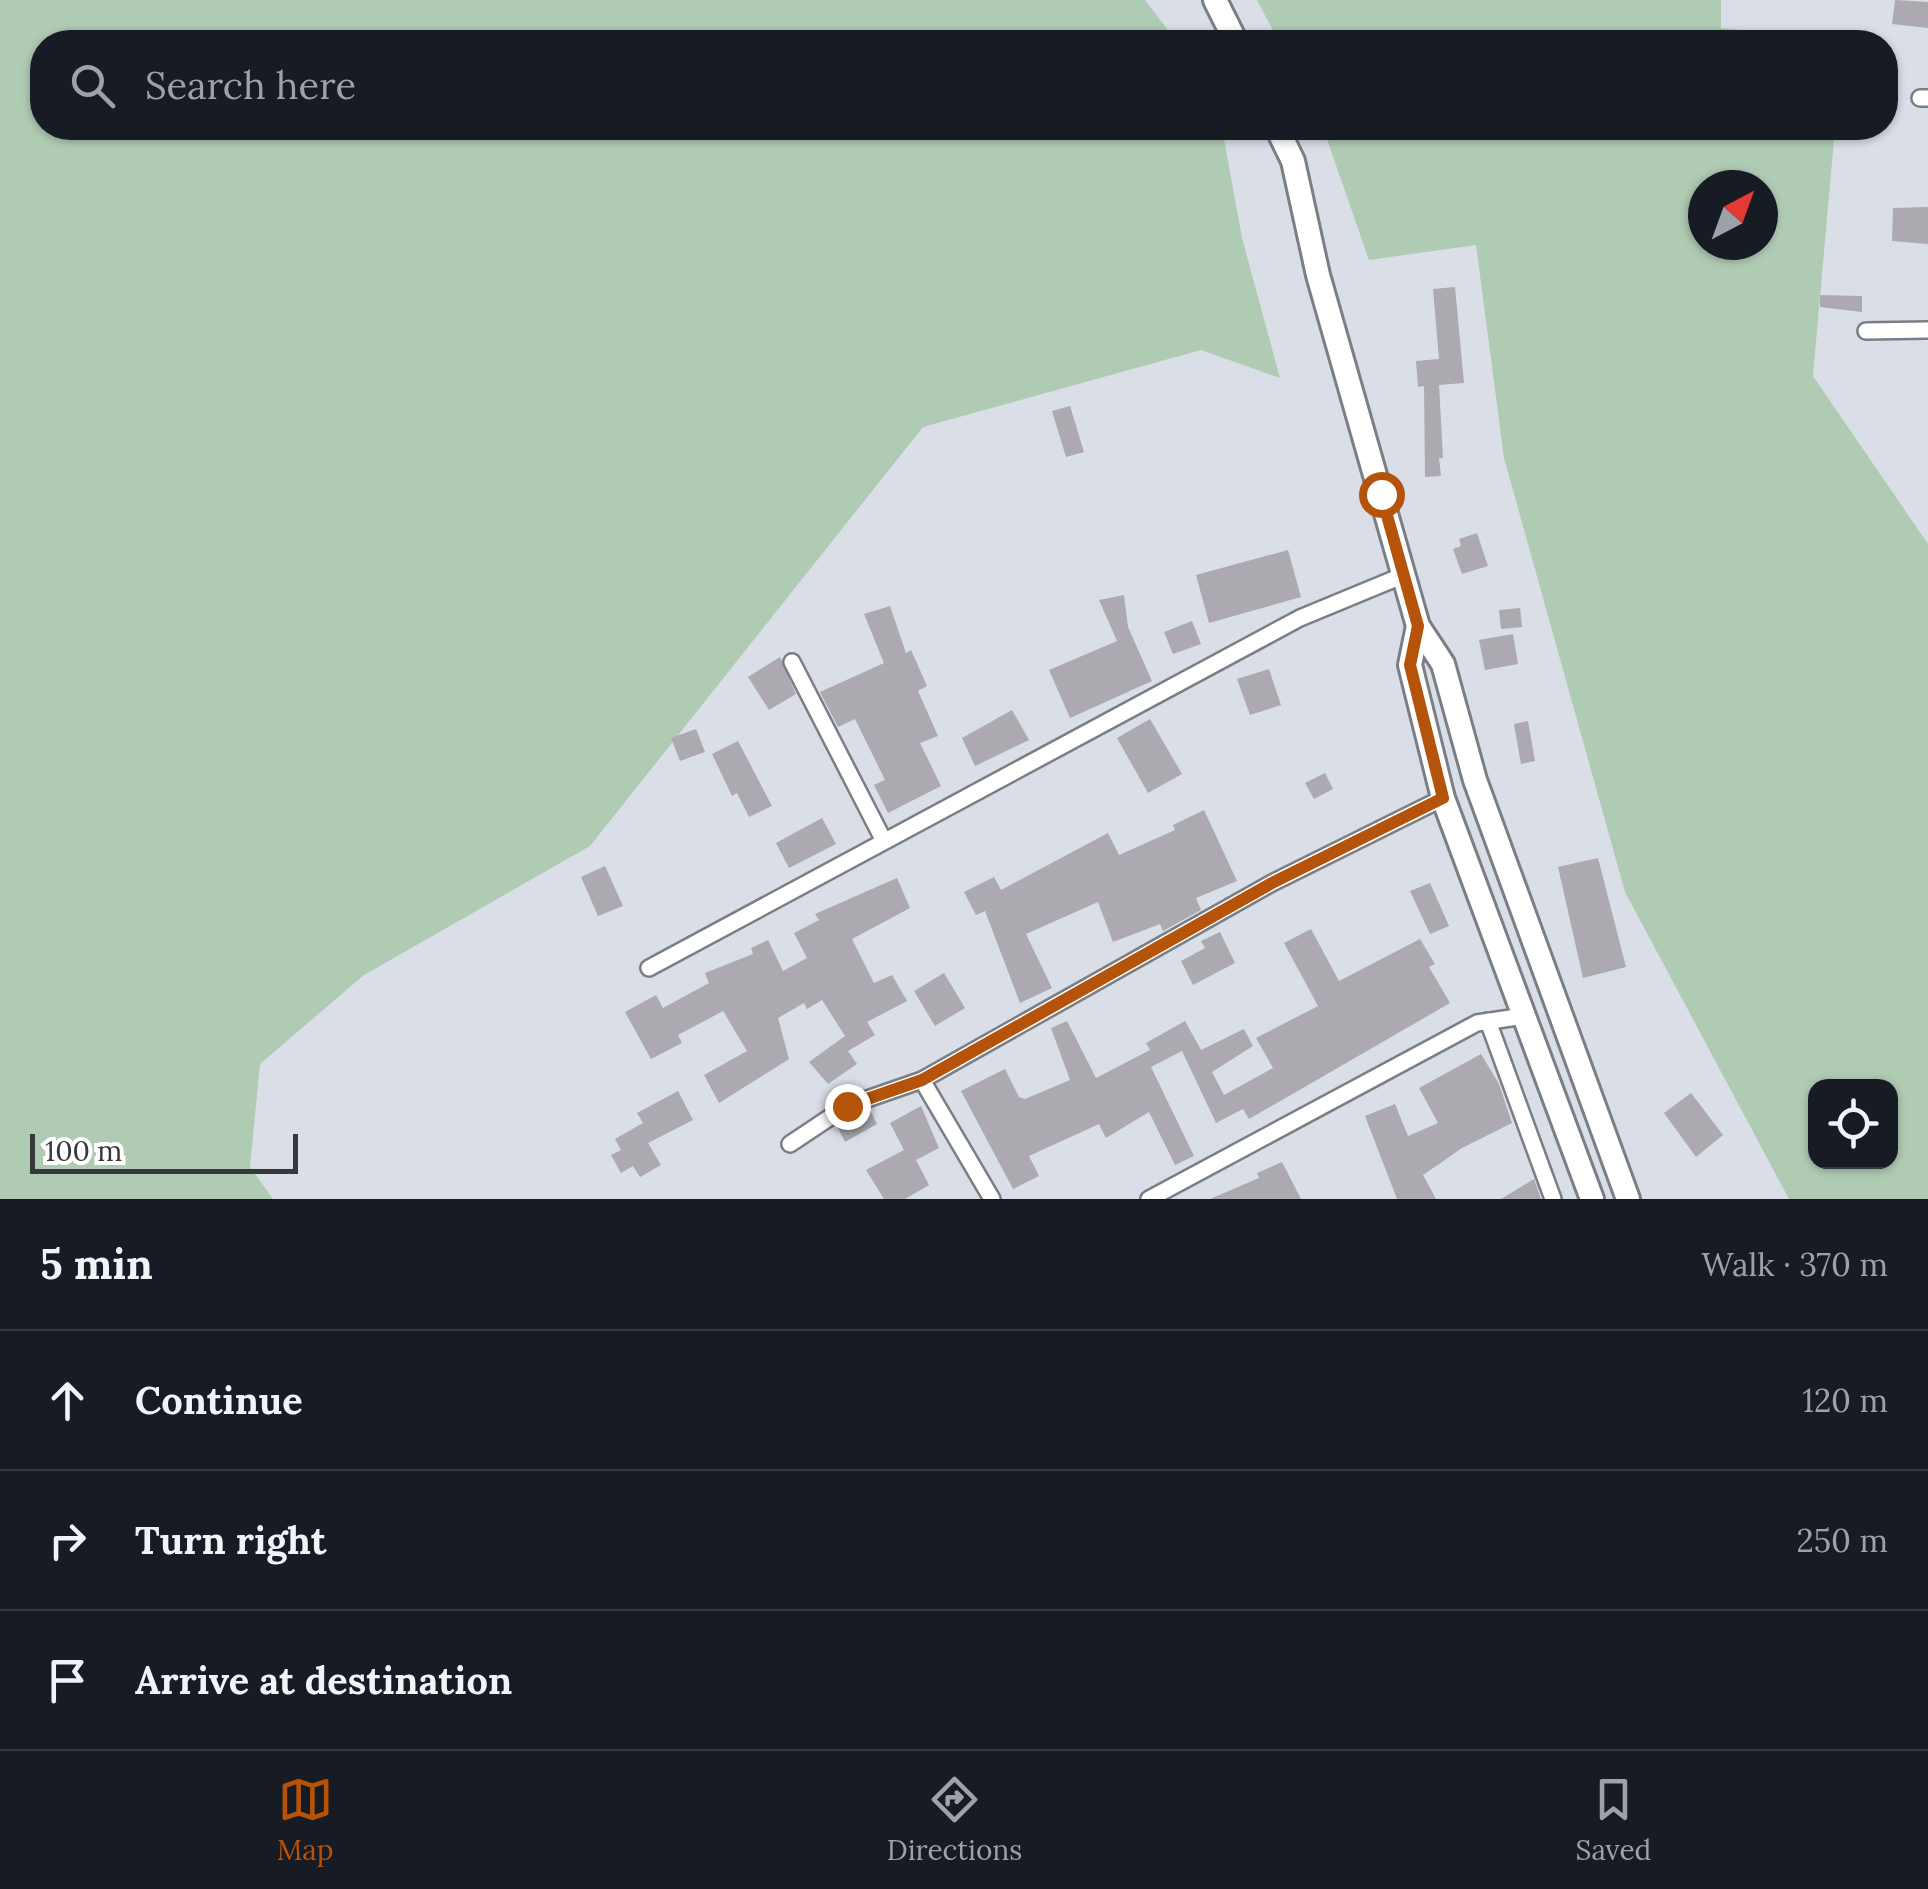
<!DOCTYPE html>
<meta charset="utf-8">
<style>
:root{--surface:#171b24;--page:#242831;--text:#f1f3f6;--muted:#9ea1a6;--line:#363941;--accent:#b45309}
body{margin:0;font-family:Lora,serif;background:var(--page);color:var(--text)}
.controls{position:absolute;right:30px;bottom:30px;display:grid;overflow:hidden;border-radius:20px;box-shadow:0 2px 8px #0004}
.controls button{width:90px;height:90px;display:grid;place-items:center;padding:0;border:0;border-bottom:2px solid var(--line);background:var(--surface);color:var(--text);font:50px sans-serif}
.compass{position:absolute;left:1688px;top:170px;width:90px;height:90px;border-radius:50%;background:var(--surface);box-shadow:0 2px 8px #0004;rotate:41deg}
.scale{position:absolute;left:30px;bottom:25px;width:268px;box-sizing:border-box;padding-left:10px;border:5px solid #36383b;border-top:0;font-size:28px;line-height:35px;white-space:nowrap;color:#36383b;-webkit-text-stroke:8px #fff;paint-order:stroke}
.stop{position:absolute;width:30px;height:30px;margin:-22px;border:8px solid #b45309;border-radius:50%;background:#fff}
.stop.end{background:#b45309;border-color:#fff;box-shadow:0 2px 10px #0008}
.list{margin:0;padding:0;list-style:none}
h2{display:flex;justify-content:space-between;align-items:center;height:130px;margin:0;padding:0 40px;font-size:42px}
h2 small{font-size:32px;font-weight:400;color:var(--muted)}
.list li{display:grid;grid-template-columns:65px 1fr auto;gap:30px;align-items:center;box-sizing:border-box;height:140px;padding:0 40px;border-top:2px solid var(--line)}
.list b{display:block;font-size:38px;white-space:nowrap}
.list em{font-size:32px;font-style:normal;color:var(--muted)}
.icon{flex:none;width:55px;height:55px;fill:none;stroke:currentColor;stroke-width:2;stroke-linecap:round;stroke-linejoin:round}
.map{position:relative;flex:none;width:1928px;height:1199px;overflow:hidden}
.search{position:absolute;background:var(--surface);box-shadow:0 2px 8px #0004;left:30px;right:30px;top:30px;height:110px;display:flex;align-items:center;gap:25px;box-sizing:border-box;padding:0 35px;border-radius:40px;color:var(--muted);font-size:38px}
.sheet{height:550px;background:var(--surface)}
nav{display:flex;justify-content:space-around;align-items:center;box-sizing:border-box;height:140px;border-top:2px solid var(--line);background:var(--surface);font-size:28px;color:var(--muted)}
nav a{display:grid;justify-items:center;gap:5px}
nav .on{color:var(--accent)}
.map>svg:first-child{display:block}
.green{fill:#b0cbb4;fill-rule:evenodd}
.building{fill:#aca9b1}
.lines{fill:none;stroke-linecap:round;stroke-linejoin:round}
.street-casing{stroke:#7a7e85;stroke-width:20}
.secondary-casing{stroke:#7a7e85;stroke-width:28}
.street{stroke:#fff;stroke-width:15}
.secondary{stroke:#fff;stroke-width:22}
.route{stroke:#b45309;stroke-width:12}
</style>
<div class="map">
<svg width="1928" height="1199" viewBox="0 0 1928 1199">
<rect width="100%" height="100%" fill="#dadee6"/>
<g class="green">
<polygon points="0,0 1145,0 1177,42 42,42 42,128 1222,128 1242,238 1280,378 1201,350 923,427 590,846 364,975 260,1064 250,1167 273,1199 0,1199"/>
<polygon points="1257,0 1721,0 1721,28 1842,39 1279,42"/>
<path d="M 1323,128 L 1835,128 L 1813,376 L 1928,544 L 1928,1199 L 1789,1199 L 1625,892 L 1504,458 L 1476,245 L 1369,260 ZM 1703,185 L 1763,185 L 1763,245 L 1703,245 ZM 1816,1086 L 1890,1086 L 1890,1162 L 1816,1162 Z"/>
</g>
<g class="building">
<polygon points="1895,0 1928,2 1928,28 1892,24"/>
<polygon points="1928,207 1928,244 1892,241 1893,208"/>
<polygon points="1455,287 1464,383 1439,385 1443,458 1439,458 1441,476 1425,477 1424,386 1418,387 1416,361 1439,359 1433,289"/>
<polygon points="1820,295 1862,296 1862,312 1820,307"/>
<polygon points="1070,406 1084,452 1066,457 1052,411"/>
<polygon points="1477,533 1488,566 1462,574 1453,549 1461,546 1459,539"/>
<polygon points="1288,550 1301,597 1209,623 1196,575"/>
<polygon points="1124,595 1128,627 1152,681 1070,718 1049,670 1117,641 1099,600"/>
<polygon points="890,606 906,653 911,650 927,686 918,691 938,736 920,743 941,786 888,813 874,785 885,780 855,719 838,727 820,692 884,663 864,614"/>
<polygon points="1520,608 1522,627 1501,629 1499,610"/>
<polygon points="1192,621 1201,644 1173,654 1164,632"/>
<polygon points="1513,634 1518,664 1485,670 1479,640"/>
<polygon points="780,657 796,694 769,710 748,677"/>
<polygon points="1269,669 1281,705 1250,715 1237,679"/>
<polygon points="1012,710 1029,740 975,766 962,738"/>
<polygon points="1150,719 1182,774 1148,793 1117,738"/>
<polygon points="1528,721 1535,761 1521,764 1514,724"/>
<polygon points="696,729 705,752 680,761 671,738"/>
<polygon points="738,741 772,806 749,817 737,793 732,796 712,754"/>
<polygon points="1325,773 1333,789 1314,799 1305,783"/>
<polygon points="1204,810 1237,881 1196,898 1201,910 1163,931 1160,924 1113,942 1098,902 1026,934 1052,988 1020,1003 985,911 976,915 964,892 994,877 1001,890 1108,833 1119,855 1175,830 1173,825"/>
<polygon points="822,818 836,844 789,868 776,843"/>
<polygon points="1598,858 1626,967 1583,978 1558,867"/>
<polygon points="605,866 623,906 598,916 581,877"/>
<polygon points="897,878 910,908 852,939 874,983 892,975 907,1001 867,1022 875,1035 848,1051 857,1064 828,1084 809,1062 845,1036 822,1000 807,1009 804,1003 778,1018 789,1059 719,1103 704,1075 747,1051 723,1011 678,1035 682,1043 651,1059 625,1012 656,995 663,1008 709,983 705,973 753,954 751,948 768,940 783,971 807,958 794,933 819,920 815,914"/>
<polygon points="1430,883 1449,926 1430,934 1410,891"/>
<polygon points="1311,929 1339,981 1420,939 1435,964 1429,967 1450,1003 1249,1119 1243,1109 1216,1123 1182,1051 1151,1067 1194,1156 1175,1165 1149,1112 1106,1138 1099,1124 1029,1156 1039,1176 1013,1189 961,1091 1005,1069 1019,1097 1025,1099 1070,1080 1051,1028 1067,1021 1096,1078 1150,1050 1146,1043 1185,1021 1201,1050 1244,1029 1253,1046 1212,1072 1224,1095 1273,1068 1256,1038 1318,1006 1284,943"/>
<polygon points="1220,932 1235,963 1193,985 1181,961 1205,948 1201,941"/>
<polygon points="944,973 965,1008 935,1026 914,991"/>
<polygon points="1481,1054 1499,1084 1512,1123 1462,1148 1423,1175 1436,1199 1397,1199 1365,1116 1395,1104 1408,1136 1438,1123 1419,1088"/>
<polygon points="678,1091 693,1120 648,1143 661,1165 640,1177 633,1166 621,1173 611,1155 621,1150 615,1139 643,1123 637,1113"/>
<polygon points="1691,1093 1723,1135 1696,1157 1664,1113"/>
<polygon points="921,1106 939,1148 916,1160 929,1185 905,1199 884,1199 866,1170 904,1150 890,1123"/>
<polygon points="870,1110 877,1124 845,1142 837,1126"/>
<polygon points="1282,1162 1301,1199 1210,1199 1259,1178 1257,1173"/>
<polygon points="1534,1179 1541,1199 1501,1199"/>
</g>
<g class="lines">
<defs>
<g id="street">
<polyline points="1920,98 1928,98"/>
<polyline points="1866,331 1928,330"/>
<polyline points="792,662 884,841"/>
<polyline points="649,968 1300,618 1404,575"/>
<polyline points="1488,1021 1553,1199"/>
<polyline points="922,1080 992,1199"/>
<polyline points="790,1144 847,1106 922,1080 1272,883 1443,798"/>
<polyline points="1149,1199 1477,1023 1524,1016"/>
</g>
<g id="secondary">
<polyline points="1215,0 1236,42"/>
<polyline points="1277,128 1293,161 1318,275 1418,626 1443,664 1475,780 1628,1199"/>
<polyline points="1418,626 1410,665 1443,798 1592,1199"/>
</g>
</defs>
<use href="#street" class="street-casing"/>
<use href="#secondary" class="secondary-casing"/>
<use href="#street" class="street"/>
<use href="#secondary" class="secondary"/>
</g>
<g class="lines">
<polyline class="route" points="847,1106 922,1080 1272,883 1443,798 1410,665 1418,626 1381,494"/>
</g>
</svg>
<div class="controls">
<button><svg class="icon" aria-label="locate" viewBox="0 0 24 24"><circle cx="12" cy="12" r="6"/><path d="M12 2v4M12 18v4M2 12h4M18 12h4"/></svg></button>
</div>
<svg class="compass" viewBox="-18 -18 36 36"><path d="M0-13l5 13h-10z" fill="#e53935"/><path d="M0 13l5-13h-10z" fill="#9ea1a6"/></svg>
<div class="scale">100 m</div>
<div class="stop" style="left:1381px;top:494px"></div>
<div class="stop end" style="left:847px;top:1106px"></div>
<div class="search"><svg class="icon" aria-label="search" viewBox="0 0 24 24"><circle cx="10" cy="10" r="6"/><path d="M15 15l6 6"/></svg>Search here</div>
</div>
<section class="sheet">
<h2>5 min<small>Walk · 370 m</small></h2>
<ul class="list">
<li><svg class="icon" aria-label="ahead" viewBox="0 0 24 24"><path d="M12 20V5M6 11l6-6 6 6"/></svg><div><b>Continue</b></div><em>120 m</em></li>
<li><svg class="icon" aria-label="right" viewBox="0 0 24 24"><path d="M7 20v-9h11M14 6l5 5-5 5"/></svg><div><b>Turn right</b></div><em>250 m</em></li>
<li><svg class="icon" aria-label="arrive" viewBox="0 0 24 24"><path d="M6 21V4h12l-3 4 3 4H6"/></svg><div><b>Arrive at destination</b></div></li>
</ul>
</section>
<nav>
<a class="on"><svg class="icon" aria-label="map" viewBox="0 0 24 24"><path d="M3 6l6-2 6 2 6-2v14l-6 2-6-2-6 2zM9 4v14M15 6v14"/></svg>Map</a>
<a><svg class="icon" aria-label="directions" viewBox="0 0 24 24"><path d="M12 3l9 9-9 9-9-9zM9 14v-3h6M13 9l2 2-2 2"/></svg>Directions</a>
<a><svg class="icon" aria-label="saved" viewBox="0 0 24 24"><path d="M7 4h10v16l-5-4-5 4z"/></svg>Saved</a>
</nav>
